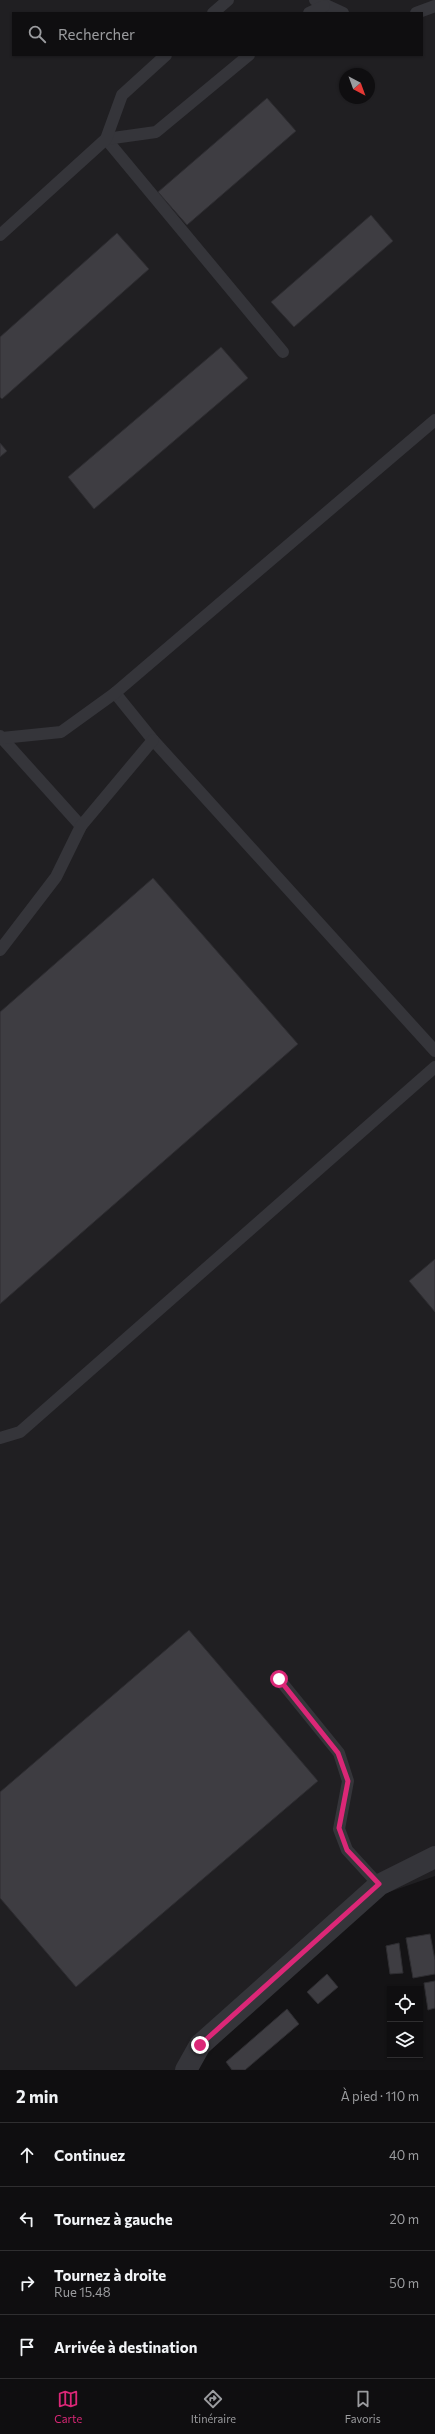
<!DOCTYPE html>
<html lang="fr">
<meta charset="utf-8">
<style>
:root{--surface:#0f0e10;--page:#1d1c1e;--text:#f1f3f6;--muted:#9b9c9f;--line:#2f2e30;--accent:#db2777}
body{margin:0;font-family:Commissioner,sans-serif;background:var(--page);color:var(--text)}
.controls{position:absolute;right:12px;bottom:12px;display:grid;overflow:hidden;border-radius:0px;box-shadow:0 1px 3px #0004}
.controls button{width:36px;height:36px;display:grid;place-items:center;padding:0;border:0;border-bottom:1px solid var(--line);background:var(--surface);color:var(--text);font:20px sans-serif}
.compass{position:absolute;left:339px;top:68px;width:36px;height:36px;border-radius:50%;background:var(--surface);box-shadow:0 1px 3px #0004;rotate:139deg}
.stop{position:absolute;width:12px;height:12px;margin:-9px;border:3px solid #db2777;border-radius:50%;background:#fff}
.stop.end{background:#db2777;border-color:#fff;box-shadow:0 1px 4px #0008}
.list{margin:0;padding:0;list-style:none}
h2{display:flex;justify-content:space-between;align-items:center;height:52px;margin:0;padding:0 16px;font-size:17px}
h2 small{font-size:13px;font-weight:400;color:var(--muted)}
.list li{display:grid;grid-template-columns:26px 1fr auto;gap:12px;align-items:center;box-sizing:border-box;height:64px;padding:0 16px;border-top:1px solid var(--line)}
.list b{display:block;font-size:15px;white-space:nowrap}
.list p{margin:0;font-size:13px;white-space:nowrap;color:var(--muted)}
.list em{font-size:13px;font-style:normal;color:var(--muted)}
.icon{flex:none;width:22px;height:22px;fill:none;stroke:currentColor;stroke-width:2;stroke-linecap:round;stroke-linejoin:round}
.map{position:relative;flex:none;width:435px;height:2070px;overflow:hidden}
.search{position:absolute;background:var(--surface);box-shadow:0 1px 3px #0004;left:12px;right:12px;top:12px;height:44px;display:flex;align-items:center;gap:10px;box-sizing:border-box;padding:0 14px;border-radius:0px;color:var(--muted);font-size:15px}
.sheet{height:308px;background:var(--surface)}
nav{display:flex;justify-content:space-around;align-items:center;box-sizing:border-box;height:56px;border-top:1px solid var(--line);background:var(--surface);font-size:11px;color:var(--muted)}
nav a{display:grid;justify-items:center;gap:2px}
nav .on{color:var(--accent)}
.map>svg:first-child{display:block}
.built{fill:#201f22;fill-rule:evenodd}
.building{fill:#3e3d42;stroke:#2e2d31}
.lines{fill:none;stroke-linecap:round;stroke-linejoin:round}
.service{stroke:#35353a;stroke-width:12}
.minor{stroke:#35353a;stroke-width:22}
.route{stroke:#db2777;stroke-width:5}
</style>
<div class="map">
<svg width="435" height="2070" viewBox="0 0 435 2070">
<rect width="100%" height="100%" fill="#141315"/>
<path class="built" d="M 0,0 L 435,0 L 435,1876 L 372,1898 L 207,2046 L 193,2070 L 0,2070 ZM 13,13 L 422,13 L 422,55 L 13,55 ZM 345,74 L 369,74 L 369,98 L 345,98 Z"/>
<g class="building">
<polygon points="267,98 296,131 187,225 158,192"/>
<polygon points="371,215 393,241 294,327 271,302"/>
<polygon points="117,233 149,269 2,399 0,397 0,337"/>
<polygon points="221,347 248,378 94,509 68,477"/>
<polygon points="0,443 7,451 0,457"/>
<polygon points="153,878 298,1044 0,1304 0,1012"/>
<polygon points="435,1259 435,1312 409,1281"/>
<polygon points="189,1630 318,1781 76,1987 0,1898 0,1792"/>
<polygon points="430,1934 435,1960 435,1974 413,1978 406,1938"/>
<polygon points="399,1943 403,1973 390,1974 386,1946"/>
<polygon points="327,1974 338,1987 318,2004 307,1992"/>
<polygon points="435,1981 435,2008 428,2010 424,1983"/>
<polygon points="287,2009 299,2024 245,2070 232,2070 226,2062"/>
</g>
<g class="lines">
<g class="service">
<polyline points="315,0 343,13"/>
<polyline points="213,13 228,0"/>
<polyline points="309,13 324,6"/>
<polyline points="416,13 435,6"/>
<polyline points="106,139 283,352"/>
<polyline points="106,139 156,132 249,55"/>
<polyline points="0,235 106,139 122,95 166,55"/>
<polyline points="115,693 153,740 435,1051"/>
<polyline points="0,736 81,826"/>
<polyline points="2,738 61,732 115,693 435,420"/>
<polyline points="0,950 56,877 81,826 153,740"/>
<polyline points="0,1438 20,1432 435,1067"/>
<polyline points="279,1679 339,1753 348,1781 339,1829 347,1850 379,1885"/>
</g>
<polyline class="minor" points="186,2070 200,2045 379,1885 435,1857"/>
</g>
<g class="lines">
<polyline class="route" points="200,2045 379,1884 347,1850 339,1828 348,1781 338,1753 279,1679"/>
</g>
</svg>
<div class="controls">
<button><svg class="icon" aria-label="locate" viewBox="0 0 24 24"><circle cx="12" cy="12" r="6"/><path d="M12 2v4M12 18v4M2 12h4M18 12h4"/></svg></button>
<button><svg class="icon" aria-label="layers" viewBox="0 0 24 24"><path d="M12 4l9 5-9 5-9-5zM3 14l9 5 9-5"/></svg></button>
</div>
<svg class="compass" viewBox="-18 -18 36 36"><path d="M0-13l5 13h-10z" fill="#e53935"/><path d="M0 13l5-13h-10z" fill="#9b9c9f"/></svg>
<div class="stop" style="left:279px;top:1679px"></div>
<div class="stop end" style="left:200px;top:2045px"></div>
<div class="search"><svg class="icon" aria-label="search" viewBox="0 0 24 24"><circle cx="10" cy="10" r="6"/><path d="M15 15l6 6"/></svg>Rechercher</div>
</div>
<section class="sheet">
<h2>2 min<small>À pied · 110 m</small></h2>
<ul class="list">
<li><svg class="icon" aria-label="ahead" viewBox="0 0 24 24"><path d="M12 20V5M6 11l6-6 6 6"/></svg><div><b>Continuez</b></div><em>40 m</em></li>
<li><svg class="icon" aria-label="left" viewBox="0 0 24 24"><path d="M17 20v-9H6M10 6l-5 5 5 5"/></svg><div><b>Tournez à gauche</b></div><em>20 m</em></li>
<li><svg class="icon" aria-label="right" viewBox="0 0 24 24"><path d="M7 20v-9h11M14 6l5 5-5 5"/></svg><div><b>Tournez à droite</b><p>Rue 15.48</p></div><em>50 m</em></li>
<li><svg class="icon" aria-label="arrive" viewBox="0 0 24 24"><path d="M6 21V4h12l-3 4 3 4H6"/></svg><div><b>Arrivée à destination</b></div></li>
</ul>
</section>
<nav>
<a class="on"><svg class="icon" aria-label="map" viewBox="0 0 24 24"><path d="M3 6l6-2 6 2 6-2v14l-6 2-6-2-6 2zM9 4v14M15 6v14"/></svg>Carte</a>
<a><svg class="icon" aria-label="directions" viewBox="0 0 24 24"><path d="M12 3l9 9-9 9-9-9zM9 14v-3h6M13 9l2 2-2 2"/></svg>Itinéraire</a>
<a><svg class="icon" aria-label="saved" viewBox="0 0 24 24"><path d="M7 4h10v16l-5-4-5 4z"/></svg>Favoris</a>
</nav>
